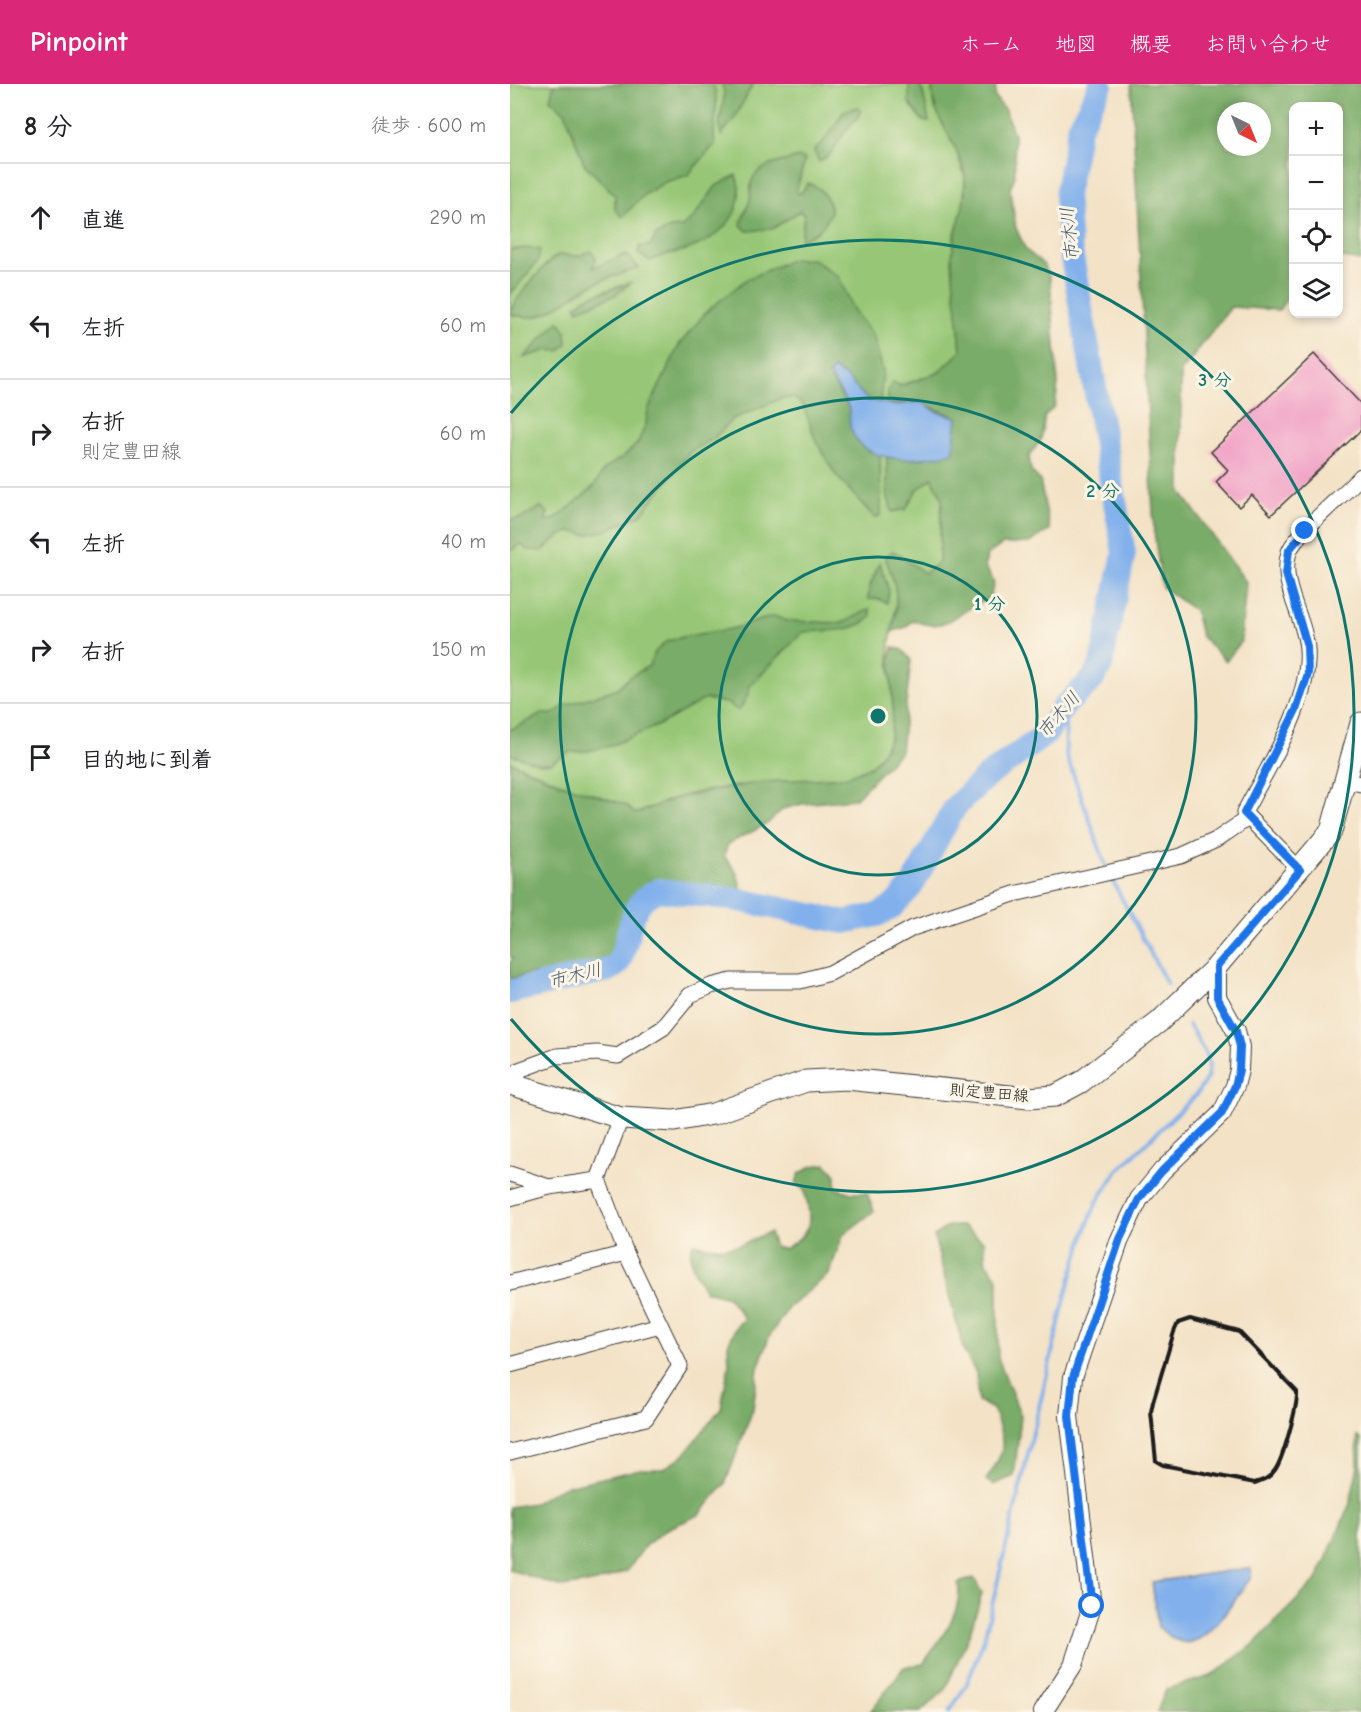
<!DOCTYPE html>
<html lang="ja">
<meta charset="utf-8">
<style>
:root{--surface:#fff;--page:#f6f6f6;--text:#202124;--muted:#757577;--line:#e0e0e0;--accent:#db2777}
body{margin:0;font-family:"Comic Neue","Klee One",sans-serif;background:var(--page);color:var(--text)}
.controls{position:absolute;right:18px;top:18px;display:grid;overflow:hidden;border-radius:12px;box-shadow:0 3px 9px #0003}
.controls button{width:54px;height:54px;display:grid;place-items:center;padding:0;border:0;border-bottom:2px solid var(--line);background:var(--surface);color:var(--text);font:30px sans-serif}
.compass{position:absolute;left:707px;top:18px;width:54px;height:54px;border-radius:50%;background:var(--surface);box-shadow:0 3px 9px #0003;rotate:137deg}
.stop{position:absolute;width:18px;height:18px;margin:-14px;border:4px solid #1a73e8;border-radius:50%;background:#fff}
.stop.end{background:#1a73e8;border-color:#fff;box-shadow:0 2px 6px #0008}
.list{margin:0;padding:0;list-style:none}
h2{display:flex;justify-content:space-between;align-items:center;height:78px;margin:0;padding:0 24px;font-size:26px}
h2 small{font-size:20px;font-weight:400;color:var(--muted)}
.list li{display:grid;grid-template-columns:39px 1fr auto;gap:18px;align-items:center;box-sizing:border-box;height:108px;padding:0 24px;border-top:2px solid var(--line)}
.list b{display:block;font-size:22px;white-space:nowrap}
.list p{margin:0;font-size:20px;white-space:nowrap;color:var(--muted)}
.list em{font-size:20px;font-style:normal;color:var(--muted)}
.icon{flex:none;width:33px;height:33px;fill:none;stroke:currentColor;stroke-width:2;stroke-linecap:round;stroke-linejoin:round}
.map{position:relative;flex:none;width:851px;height:1628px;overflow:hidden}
header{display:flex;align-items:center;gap:36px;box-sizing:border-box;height:84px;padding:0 30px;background:var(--accent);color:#fff}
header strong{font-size:28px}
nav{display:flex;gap:33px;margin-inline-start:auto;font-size:21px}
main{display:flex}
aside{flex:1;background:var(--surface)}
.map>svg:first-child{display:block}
.green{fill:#97c776;stroke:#5a7249;stroke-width:1.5}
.forest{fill:#79ac67;stroke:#4a6442;stroke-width:1.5;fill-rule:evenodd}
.water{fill:#81b0ec;stroke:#4e6684;stroke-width:1.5}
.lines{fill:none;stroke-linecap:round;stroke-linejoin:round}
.stream{stroke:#81b0ec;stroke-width:4}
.river{stroke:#81b0ec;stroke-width:24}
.building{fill:#f1a4c7}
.minor-casing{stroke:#3c3a36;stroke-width:17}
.tertiary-casing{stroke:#3c3a36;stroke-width:20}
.secondary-casing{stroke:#3c3a36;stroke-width:23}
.minor{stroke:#fff;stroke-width:15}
.tertiary{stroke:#fff;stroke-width:18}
.secondary{stroke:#fff;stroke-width:21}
.rail{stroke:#1c1c1c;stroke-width:4}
.route{stroke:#1a73e8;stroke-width:8}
.ring{fill:none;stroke:#0f766e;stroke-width:3}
.labels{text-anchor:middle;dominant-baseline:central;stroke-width:6;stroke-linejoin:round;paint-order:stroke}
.street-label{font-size:16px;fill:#1c1c1c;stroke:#fcf5e5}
.water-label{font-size:18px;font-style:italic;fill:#44576f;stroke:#fcf5e5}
.centre{fill:#0f766e;stroke:#fcf5e5;stroke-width:3}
.ring-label{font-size:18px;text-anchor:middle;font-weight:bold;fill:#0f766e;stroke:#fcf5e5;stroke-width:6;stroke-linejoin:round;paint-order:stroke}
</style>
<header>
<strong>Pinpoint</strong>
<nav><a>ホーム</a><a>地図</a><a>概要</a><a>お問い合わせ</a></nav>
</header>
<main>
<aside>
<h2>8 分<small>徒歩 · 600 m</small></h2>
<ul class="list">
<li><svg class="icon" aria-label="ahead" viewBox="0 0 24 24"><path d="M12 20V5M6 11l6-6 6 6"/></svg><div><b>直進</b></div><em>290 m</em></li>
<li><svg class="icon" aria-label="left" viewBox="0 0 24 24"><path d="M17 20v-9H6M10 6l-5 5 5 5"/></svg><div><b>左折</b></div><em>60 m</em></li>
<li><svg class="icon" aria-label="right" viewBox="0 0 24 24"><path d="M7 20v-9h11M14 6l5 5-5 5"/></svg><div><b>右折</b><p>則定豊田線</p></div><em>60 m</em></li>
<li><svg class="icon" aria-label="left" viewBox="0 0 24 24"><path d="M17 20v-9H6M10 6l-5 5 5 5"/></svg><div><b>左折</b></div><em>40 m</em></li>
<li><svg class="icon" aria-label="right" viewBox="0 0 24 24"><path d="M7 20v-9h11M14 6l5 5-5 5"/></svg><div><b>右折</b></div><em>150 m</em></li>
<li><svg class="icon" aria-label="arrive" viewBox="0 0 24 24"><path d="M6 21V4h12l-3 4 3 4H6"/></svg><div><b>目的地に到着</b></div></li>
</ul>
</aside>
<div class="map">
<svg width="851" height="1628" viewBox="0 0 851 1628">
<rect width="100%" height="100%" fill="#fcf5e5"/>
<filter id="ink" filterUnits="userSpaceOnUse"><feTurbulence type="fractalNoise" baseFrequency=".0167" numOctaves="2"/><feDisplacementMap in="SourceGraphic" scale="12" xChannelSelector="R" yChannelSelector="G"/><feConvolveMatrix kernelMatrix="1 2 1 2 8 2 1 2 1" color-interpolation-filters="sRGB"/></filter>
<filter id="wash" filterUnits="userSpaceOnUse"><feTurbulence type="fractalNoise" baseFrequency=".008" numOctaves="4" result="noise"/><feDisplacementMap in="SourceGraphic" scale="24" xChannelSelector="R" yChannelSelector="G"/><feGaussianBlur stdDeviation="1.35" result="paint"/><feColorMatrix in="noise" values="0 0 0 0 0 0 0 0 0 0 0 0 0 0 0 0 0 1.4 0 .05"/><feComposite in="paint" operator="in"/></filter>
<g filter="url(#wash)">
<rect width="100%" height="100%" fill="#f3e2c6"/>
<path class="green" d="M 0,0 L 422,0 L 423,20 L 446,66 L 455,93 L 453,125 L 444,152 L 451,268 L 428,289 L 389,302 L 382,299 L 384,321 C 411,315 421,326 447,333 L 393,375 L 396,425 L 406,407 L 422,394 L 432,414 L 429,478 L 415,489 L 375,473 C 379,482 385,493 386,503 C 389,528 378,550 379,575 C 381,605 389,642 373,669 C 348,709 266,695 226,702 C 205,705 183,708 163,715 C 150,719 138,726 125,730 L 0,678 Z"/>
<g class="forest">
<path d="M 44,0 L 203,0 C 211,20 201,39 205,60 L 178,91 L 155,98 L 135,110 L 112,133 L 105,125 L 105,111 L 74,80 L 55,28 L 40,15 Z"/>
<path d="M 212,0 L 243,0 L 224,35 L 211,51 C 205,34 219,18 212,0 Z"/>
<polygon points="399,0 408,0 413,8 419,38 413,37 399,19"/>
<path d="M 422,0 L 486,0 L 485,13 L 495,26 L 504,51 L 505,92 L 500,105 L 506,144 L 516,166 L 533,180 L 540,195 L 548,300 L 545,322 L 535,332 L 531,356 L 519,372 L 521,387 L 530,396 L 540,446 L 519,459 L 493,460 L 477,471 L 475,482 L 484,498 L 480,514 C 450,524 437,552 403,536 L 396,543 L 381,548 C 391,518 386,500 375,473 L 383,467 L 415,489 L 429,478 L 432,414 L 422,394 L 406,407 L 396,425 L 382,428 L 377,409 L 377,373 L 408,375 L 442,369 L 447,333 L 405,317 L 378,320 L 378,307 L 383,298 L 390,302 L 428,289 L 451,267 C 449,237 443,206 442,176 C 442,147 458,123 455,94 C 451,60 421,36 422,0 Z"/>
<path d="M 621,0 L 851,0 L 851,177 L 829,173 L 828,22 L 784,22 L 783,205 L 769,226 L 721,223 L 671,288 L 671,408 L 736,498 L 731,558 L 716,577 L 691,552 L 685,527 L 652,503 L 644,448 ZM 716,27 L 752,27 L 752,63 L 716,63 Z"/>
<path d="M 347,23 L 351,27 C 349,35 341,39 336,46 C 326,59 325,70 309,78 L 304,66 L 314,57 L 334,27 Z"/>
<path d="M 288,73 L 295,75 L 286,108 L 290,110 L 298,99 C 313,104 318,113 321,128 C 314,143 308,151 291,155 L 294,131 L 290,127 L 262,145 L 237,147 L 231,141 C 232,132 236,127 239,119 C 242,112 239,102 242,96 C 249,80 274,78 288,73 Z"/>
<path d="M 226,91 C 238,125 214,150 184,163 C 169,170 155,168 140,177 L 128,170 L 129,163 L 141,161 L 145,152 L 160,144 L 172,143 L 183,134 L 206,102 Z"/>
<polygon points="15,164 30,166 28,177 0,211 0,166"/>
<path d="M 81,167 L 86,174 L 83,184 L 116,170 L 129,184 C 113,190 96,194 80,202 C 52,216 35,242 0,230 C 0,220 38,176 48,171 C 54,169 61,172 67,172 C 72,171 77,168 81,167 Z"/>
<path d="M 283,175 L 303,175 L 329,193 L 344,227 L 363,251 L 373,287 L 370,319 L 358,316 L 335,292 L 319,291 L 340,325 L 339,330 L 355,363 L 370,371 L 371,431 L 365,434 L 325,390 L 305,355 L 293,321 L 284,314 L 272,314 L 223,335 L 202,356 L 181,367 L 131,431 L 94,447 L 75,451 C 57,441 45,456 32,467 L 18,466 L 11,460 L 0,467 L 0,436 L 11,434 L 31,423 L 38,429 L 35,437 L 45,435 L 66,418 L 84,402 L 95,384 L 113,373 L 127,360 L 136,340 L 138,326 L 169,261 L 197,227 L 237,195 Z"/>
<polygon points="122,198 105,211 68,226 66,222 76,214"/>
<polygon points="49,237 56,248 57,260 49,267 38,266 13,274"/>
<polygon points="370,478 379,507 377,519 368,515 358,515 359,504"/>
<path d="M 360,525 L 361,533 C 343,550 316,546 293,548 L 240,602 L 238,611 L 229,627 L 217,619 L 195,615 L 149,641 L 100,662 L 78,667 L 59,668 L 41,679 L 30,680 L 0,670 L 0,646 L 32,630 L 43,630 L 56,621 L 106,605 L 121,592 L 139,582 L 145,568 L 157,557 L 177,552 L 221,545 L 264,532 L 277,537 L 332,539 Z"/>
<path d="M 383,563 L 392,566 L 401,576 L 391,667 L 345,715 L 292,720 L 273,725 L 257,740 L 218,760 L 214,772 L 226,787 L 232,806 L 226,810 C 189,806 129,786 118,837 C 115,852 114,869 103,880 L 94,875 L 38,890 L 19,890 L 0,895 L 0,878 L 3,875 L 0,872 L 0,678 L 52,700 L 116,721 L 125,730 L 162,715 L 198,707 L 253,698 L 336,693 L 361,682 L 371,671 L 380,654 L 383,626 L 380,574 Z"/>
<path d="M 316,1080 L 326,1091 L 326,1104 L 341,1109 L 357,1109 L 364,1127 L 333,1151 L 319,1190 L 278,1224 L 259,1253 L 248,1284 L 243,1325 L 215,1400 L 189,1431 L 155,1446 L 135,1462 L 117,1487 L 86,1498 L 52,1503 L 0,1486 L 0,1423 L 24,1419 L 53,1403 L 131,1385 L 153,1385 L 174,1371 L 211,1324 L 219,1280 L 218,1261 L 225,1245 L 234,1234 L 218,1213 L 196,1207 C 186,1192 176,1178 183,1159 C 198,1163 217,1166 232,1160 C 242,1157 249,1151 260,1149 L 265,1163 L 274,1165 C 304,1148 302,1138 294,1105 L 286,1100 L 289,1090 L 302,1082 Z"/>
<path d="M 438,1142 L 453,1142 L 474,1158 L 476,1179 L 488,1194 L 488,1274 L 511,1332 L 504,1392 L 483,1401 L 476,1396 C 498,1365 495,1359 483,1325 L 468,1317 L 466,1289 L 454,1268 L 424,1152 Z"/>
<polygon points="847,1352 851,1355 851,1628 647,1628 656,1605 701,1592 744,1560 808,1494 840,1419 848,1382"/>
<path d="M 464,1494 L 472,1509 L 460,1549 L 435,1606 L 410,1628 L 360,1628 L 394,1583 L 413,1580 C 428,1557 454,1529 448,1499 Z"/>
</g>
<g class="water">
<path d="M 323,285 L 335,292 L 358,316 L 384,321 L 412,318 L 427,328 L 447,333 L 443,369 C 411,376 356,384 341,346 C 338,339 341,330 338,323 C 334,312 326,301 319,291 Z"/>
<path d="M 740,1484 L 741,1493 C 728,1511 702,1554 681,1558 C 669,1561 656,1550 648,1543 L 642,1498 Z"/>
</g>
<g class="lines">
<g class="stream">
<polyline points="555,621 556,670 597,785"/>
<polyline points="600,792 657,900"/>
<polyline points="439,1628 456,1602 474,1555 556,1210 577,1142 587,1118 607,1087 686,1011 697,994 699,981 694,966 679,941"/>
</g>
<path class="river" d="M 0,908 L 98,886 L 107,881 C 123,856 114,818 149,806 L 224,815 L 334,838 L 367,831 L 381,824 L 401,803 L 445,723 L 476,693 L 536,650 L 555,621 L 583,595 L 591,581 L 614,469 L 560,162 L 556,111 L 569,44 L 591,0"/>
</g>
<g id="blocks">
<polygon class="building" points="804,270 851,320 851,346 761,431 742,411 729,423 706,398 718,386 701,368"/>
</g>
</g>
<g filter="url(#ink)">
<use href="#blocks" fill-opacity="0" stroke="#3c3a36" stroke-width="1.5"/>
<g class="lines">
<defs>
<g id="minor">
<polyline points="835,697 851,700"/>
<path d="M 790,786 L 734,729 C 758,682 801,619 797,565 C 795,533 769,501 779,468 C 785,450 836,409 851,392"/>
<polyline points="6,1002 9,986 47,972 87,969 108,972 153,944 180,911 201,902 221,897 290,897 320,889 403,844 504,810 671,772 706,756 738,734"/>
<polyline points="0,1090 39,1103"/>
<polyline points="0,1114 39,1103 88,1096"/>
<polyline points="0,1199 116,1169"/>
<polyline points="0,1281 150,1241"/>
<polyline points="0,1368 136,1334 170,1282 116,1169 88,1096 111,1034"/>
</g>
<polyline id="tertiary" points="533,1628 563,1581 582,1522 559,1332 563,1293 610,1155 629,1115 652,1087 712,1029 725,1002 729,986 730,963 726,947 707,913 707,882"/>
<polyline id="secondary" points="0,1000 111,1034 164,1037 203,1030 296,997 337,995 518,1014 545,1012 571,998 649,938 707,882 821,747 851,639"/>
</defs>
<use href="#minor" class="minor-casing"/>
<use href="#tertiary" class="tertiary-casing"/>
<use href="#secondary" class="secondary-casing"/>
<use href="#minor" class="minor"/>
<use href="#tertiary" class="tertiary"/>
<use href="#secondary" class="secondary"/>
<path class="rail" d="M 680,1235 L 729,1248 L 787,1308 C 788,1321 773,1375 765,1386 C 760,1394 753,1396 745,1399 L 653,1381 L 646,1377 L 641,1328 L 643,1318 L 664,1248 L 668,1239 Z"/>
</g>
</g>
<g class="lines" filter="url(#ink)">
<polyline class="route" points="582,1522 559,1332 563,1293 610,1155 629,1115 652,1087 712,1029 725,1002 729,986 730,963 726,947 707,913 707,882 790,786 734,729 786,626 798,590 797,562 776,490 779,466 795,447"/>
</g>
<g class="ring">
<circle cx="368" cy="632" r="159"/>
<circle cx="368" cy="632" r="318"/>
<path d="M1 329A476 476 0 1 1 1 935"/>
</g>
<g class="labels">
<g class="street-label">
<text transform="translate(479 1009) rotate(5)">則定豊田線</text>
</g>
<g class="water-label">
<text transform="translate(560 150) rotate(-96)">市木川</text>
<text transform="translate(549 631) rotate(-49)">市木川</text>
<text transform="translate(65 892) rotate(-14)">市木川</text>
</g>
</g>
<circle cx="368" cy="632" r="9" class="centre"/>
<g class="ring-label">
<text x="705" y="302">3 分</text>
<text x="593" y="413">2 分</text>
<text x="480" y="526">1 分</text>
</g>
</svg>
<div class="controls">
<button>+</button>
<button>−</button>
<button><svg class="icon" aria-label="locate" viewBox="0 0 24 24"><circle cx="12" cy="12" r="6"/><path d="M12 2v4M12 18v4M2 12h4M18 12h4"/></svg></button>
<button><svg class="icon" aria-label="layers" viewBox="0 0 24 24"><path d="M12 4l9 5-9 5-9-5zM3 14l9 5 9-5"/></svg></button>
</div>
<svg class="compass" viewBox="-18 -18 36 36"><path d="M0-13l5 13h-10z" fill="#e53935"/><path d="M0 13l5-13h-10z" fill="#757577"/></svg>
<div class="stop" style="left:582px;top:1522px"></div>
<div class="stop end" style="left:795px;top:447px"></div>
</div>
</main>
